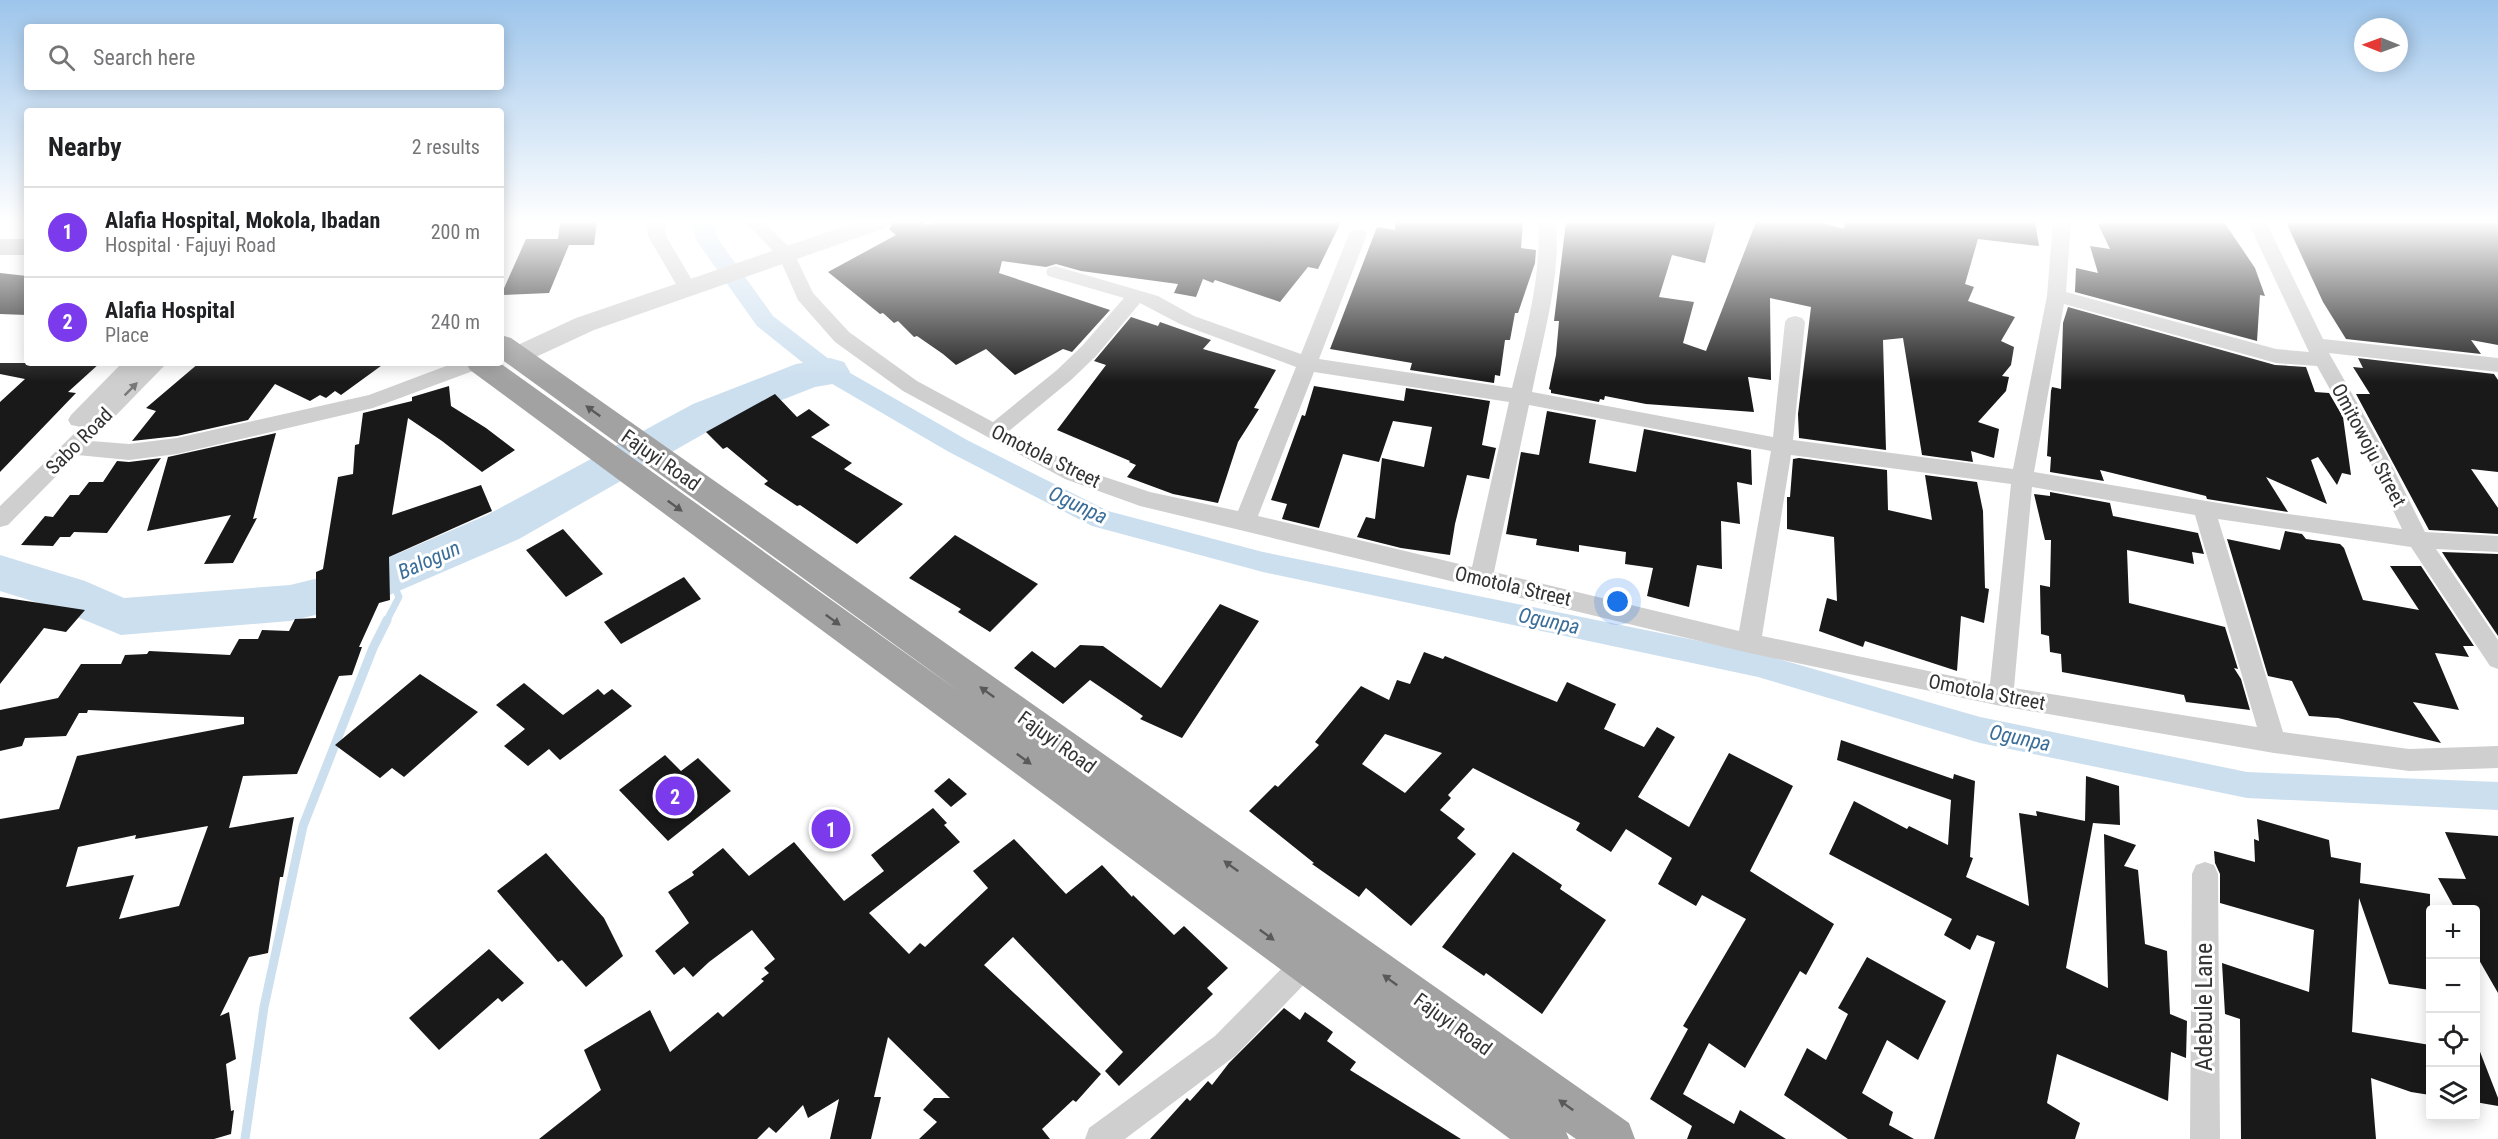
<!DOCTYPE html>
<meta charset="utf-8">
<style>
:root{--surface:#fff;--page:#f2f2f2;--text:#202124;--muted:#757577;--line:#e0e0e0;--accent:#7c3aed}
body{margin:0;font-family:"Roboto Condensed",sans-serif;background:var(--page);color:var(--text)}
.controls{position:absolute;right:18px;bottom:18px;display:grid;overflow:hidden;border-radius:6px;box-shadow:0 3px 15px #0003}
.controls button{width:54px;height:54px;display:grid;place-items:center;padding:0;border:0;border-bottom:2px solid var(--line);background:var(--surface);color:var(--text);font:30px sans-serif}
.compass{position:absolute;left:2354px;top:18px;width:54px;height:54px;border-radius:50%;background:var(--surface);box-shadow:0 3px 15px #0003;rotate:271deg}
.you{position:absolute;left:1618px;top:602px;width:21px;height:21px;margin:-15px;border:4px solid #fff;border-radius:50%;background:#1a73e8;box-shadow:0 0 0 9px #1a73e833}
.badge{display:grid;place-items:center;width:39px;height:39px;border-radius:50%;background:var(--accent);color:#fff;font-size:20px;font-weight:700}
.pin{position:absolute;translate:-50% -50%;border:3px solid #fff;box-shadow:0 2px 6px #0006}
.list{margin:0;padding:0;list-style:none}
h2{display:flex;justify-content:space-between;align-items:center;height:78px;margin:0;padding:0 24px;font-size:26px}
h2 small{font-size:20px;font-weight:400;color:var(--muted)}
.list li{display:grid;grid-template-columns:39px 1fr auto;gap:18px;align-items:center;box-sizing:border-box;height:90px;padding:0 24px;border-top:2px solid var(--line)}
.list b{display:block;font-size:22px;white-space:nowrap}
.list p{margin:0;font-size:20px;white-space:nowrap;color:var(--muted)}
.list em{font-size:20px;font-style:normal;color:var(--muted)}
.icon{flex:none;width:33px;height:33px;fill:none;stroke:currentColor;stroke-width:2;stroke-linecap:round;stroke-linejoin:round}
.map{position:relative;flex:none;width:2498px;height:1139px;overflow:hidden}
.search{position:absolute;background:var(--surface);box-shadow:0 3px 15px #0003;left:24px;top:24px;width:480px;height:66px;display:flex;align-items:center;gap:15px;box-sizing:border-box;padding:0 21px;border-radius:6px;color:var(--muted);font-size:22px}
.panel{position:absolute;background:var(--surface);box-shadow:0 3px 15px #0003;left:24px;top:108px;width:480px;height:258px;border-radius:6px}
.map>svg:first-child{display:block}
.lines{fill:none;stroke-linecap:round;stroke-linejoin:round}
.stream-far1{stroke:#ccdfef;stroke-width:7}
.stream{stroke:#ccdfef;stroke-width:9}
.canal{fill:#ccdfef;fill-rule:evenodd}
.river{fill:#ccdfef;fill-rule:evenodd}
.building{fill:#191919;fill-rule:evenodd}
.minor{fill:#cfcfcf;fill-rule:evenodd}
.tertiary{fill:#cfcfcf;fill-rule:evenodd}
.primary{fill:#aaa;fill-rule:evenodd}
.trunk{fill:#a2a2a2;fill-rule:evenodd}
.oneway{fill:#797979}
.oneway2{fill:#595959}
.labels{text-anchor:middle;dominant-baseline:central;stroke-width:6;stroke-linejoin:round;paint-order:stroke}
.street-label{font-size:20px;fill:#323232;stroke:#fff}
.water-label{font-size:21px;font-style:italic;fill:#3a6e99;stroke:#fff}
.near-street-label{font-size:24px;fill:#323232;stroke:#fff}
</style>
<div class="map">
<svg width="2498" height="1139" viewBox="0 0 2498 1139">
<rect width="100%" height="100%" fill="#fff"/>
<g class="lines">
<polyline class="stream-far1" points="386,622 399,597 390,577"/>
<polyline class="stream" points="245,1139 264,1007 303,826 373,648 387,620"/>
<polygon class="canal" points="691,222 713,222 718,239 773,316 838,366 967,440 1108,511 1263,552 1758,653 1980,717 2247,772 2498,782 2498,810 2247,798 1980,743 1758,677 1263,572 1092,526 949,452 822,378 757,326 696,240"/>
<polygon class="river" points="830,358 844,362 850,372 844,382 815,387 721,424 519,539 378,600 290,621 121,635 55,608 0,591 0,555 85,581 124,598 290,585 369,566 487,515 693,404 796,364"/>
</g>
<g class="building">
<polygon points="560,222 597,222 594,245 569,245 549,293 501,295 526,239 558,239"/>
<polygon points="893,222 923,222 927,225 936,222 1341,222 1318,269 1308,267 1280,302 1215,280 1213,283 1203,279 1196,297 1174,293 1178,284 1081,271 1056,264 1046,267 1002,261 999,273 1110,310 1072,352 1063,349 1015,375 986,349 956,365 943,354 917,336 914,337 898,321 894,323 883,313 880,314 828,272 896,235 889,229"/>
<polygon points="1395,222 1523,222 1521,248 1536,250 1535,263 1518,313 1515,313 1510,340 1505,340 1500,376 1495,375 1494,383 1410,370 1412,363 1330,349 1377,227 1395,230"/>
<polygon points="1566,222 1716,222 1705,263 1672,255 1659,297 1694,302 1683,343 1706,351 1756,222 1820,222 1844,229 1845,222 2035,222 2039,246 1978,239 1965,284 1974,287 1968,301 2015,317 2001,341 2014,347 2011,365 2002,376 2009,377 2006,391 1978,422 1999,429 1994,458 1971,451 1973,462 1922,455 1903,338 1883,340 1886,450 1799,438 1798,414 1811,307 1770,298 1771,380 1748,377 1754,412 1646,404 1605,396 1604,400 1600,399 1599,402 1551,393 1551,390 1549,389 1556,355 1559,321 1554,321"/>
<polygon points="2101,222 2224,222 2255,268 2265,296 2260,295 2257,341 2075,292 2076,268 2098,273 2090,246 2110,249 2098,224 2102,224"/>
<polygon points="2286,222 2498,222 2498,345 2471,340 2481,354 2346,339 2323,302"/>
<polygon points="0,273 27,276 27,315 0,314"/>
<polygon points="2068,307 2275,365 2306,367 2315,392 2329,393 2343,417 2351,475 2342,473 2337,485 2318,457 2311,460 2327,504 2266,477 2288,512 2207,499 2206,496 2100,470 2104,481 2050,472 2051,457 2047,456 2051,391 2052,387 2061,389 2063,323"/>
<polygon points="1131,317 1158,326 1160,322 1211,340 1203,349 1276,370 1254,408 1259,409 1238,442 1218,503 1173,494 1127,477 1136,465 1129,462 1130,461 1057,430 1106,365 1094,361"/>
<polygon points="2358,358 2494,374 2498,380 2498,472 2471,469 2498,508 2498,534 2429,530 2356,394 2370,394 2353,367 2363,368"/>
<polygon points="0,363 100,363 68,392 76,393 0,472 0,402 25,379 0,374"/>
<polygon points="199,363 385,363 341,395 335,391 326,398 320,395 310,401 275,384 248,420 177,436 132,441 156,411 146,408"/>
<path d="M 449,386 L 451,406 L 486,428 L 515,450 L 482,472 L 442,441 L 408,418 L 392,515 L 481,485 L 492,511 L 389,557 L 390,600 L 379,603 L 359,647 L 362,647 L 352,675 L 339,676 L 297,774 L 243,776 L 229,828 L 294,817 L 283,877 L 280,877 L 268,953 L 249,957 L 220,1016 L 229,1012 L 236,1059 L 226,1064 L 231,1111 L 234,1110 L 231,1134 L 214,1139 L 0,1139 L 0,819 L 59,809 L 77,756 L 244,724 L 244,717 L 88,710 L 87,713 L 79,713 L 66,736 L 25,738 L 22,746 L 0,751 L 0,710 L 58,698 L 81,664 L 121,664 L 125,655 L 147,654 L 149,651 L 230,655 L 239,639 L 258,639 L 262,630 L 289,631 L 295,619 L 316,618 L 316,572 L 323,569 L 338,477 L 353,474 L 355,445 L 359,444 L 363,413 L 412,401 L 412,397 ZM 208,826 L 179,906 L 119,919 L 134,875 L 66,887 L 78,847 L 136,835 L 135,839 Z"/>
<polygon points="1314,386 1404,401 1406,388 1490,401 1482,445 1496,448 1489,479 1467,475 1455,524 1450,555 1401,548 1357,537 1366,517 1375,519 1382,458 1424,467 1432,427 1393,421 1379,462 1343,454 1319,528 1282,519 1287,504 1271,500 1302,415 1305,416"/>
<polygon points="775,394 797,417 809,409 830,425 811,437 852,463 844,469 903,504 857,544 800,505 797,506 764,484 768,481 727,447 723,449 706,432"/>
<polygon points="1547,411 1596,420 1589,463 1636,472 1644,429 1751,450 1752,485 1737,482 1740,524 1721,521 1722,569 1697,565 1689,607 1647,596 1653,568 1625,564 1626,552 1579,545 1579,552 1536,545 1537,539 1506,534 1521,452 1539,455"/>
<polygon points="276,433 253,519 257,518 233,563 204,564 231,515 147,531 168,457"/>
<polygon points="161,458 107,533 74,532 70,537 60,537 53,546 21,545 45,516 53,517 70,495 79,495 89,482 103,482 117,461 129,462"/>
<polygon points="1799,458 1887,470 1888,510 1932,520 1925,475 1977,482 1983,511 1985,588 1989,589 1984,623 1961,616 1957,671 1865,641 1863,647 1819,631 1827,598 1837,601 1834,537 1787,529 1787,497 1790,497 1793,459"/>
<polygon points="2050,492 2110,503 2113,516 2198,533 2204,554 2192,552 2194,564 2127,550 2129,603 2225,627 2238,669 2234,668 2241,679 2250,710 2186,702 2184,695 2062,672 2061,654 2050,652 2049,636 2041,634 2040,585 2050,587 2051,540 2045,540 2034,494 2050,496"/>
<polygon points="563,529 603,574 566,597 526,550"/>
<polygon points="2285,531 2302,534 2306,539 2340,544 2344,548 2363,600 2419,610 2390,566 2421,566 2474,646 2463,646 2469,657 2435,653 2459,710 2413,702 2441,743 2338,718 2309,716 2292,681 2268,676 2227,539 2280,550"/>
<polygon points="955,535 1038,584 990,632 958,612 961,609 909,578"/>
<polygon points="2442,552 2498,554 2498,636 2451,566"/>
<polygon points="684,577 701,599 621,644 604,622"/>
<polygon points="0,597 85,610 66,632 44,628 0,684"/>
<polygon points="1220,604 1259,621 1182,738 1140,719 1143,716 1090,680 1063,704 1014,668 1032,651 1055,668 1080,645 1103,646 1161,688"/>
<path d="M 1424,652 L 1443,659 L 1445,656 L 1557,702 L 1567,682 L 1616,704 L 1604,729 L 1644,747 L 1657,727 L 1675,737 L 1638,797 L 1689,827 L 1729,753 L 1793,786 L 1750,871 L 1834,924 L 1806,975 L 1800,971 L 1745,1068 L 1709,1043 L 1683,1094 L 1734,1124 L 1740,1110 L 1786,1139 L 1687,1139 L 1692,1126 L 1650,1099 L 1688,1029 L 1683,1026 L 1746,919 L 1702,895 L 1696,906 L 1658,884 L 1672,858 L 1626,829 L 1611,852 L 1576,830 L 1580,823 L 1473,768 L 1448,795 L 1451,798 L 1440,810 L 1465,829 L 1457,838 L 1476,854 L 1411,926 L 1366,888 L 1359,897 L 1312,864 L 1314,863 L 1249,811 L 1275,785 L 1278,787 L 1319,745 L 1315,742 L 1361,686 L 1389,700 L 1397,680 L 1410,684 ZM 1385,734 L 1442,753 L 1405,793 L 1362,764 Z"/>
<polygon points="420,674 478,712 404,777 392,768 380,778 335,745"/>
<polygon points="524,683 563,715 598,689 604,695 612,689 632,706 560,760 549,749 528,766 504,746 525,729 496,705"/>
<polygon points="1841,740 1953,779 1954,774 1975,781 1970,857 1973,858 1966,877 2029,906 2019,813 2037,816 2036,811 2085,821 2086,776 2119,786 2120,825 2093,823 2066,968 2108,988 2104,834 2136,845 2124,866 2138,870 2145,944 2167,951 2170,1014 2187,1021 2186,1058 2171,1052 2168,1101 2057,1054 2047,1103 2080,1123 2075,1139 1934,1139 1995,942 1977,935 1970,950 1944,935 1952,919 1829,854 1854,801 1907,829 1909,826 1948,845 1951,800 1837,760"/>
<polygon points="665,755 681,771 698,758 731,791 668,841 619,790"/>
<polygon points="949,778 967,794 951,807 934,791"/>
<polygon points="933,808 947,823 944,825 960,842 869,913 909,954 920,943 925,947 988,888 973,871 1014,839 1066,894 1102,865 1132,897 1133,895 1174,935 1184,926 1228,968 1207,988 1213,994 1119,1086 1105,1071 1123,1052 1013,937 984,965 1101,1074 1076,1102 1073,1100 1042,1129 1050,1139 919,1139 937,1122 923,1110 934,1098 950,1098 888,1037 874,1097 881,1097 871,1139 830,1139 839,1099 808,1118 803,1105 776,1133 769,1127 757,1139 539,1139 601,1090 584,1050 650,1010 670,1052 718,1012 723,1017 764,981 761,979 769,973 764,968 775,959 752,930 709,962 693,977 684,967 674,975 655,951 689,923 668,892 694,875 692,872 723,848 749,876 794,842 844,901 884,871 871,855"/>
<polygon points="2257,819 2329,840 2331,857 2361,863 2360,883 2430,894 2430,990 2389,984 2359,898 2352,1032 2430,1045 2430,1095 2411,1092 2371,1078 2376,1139 2241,1139 2240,1019 2225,1014 2222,963 2309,992 2314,930 2220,903 2220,874 2215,863 2214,851 2255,862 2254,839 2259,841"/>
<polygon points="2445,832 2498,836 2498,993 2475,953 2475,909 2455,909 2438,878 2466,879"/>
<polygon points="1513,852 1562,885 1560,889 1606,920 1542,1014 1486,973 1484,976 1442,947"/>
<polygon points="546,853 604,918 623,956 586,987 562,960 558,962 497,891"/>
<polygon points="489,949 524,983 502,1002 498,998 439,1050 409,1018"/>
<polygon points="1867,957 1946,1001 1918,1060 1887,1040 1862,1093 1893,1112 1889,1125 1914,1139 1848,1139 1784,1095 1807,1048 1826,1060 1848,1014 1838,1008"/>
<polygon points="1284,1008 1300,1020 1305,1012 1333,1032 1327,1041 1356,1062 1350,1070 1461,1139 1150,1139 1187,1098 1190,1101 1208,1081 1212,1085 1229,1063"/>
<polygon points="2477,1044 2498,1098 2498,1106 2475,1102"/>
</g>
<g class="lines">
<g class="minor">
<polygon points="646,222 664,222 666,236 696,287 694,291 680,291 648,236"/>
<path d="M 745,222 L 764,222 L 793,251 L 813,293 L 849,332 L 917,381 L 993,422 L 1057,370 L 1082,346 L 1124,298 L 1048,276 L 1046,272 L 1048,268 L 1055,266 L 1158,296 L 1194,316 L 1301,354 L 1349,234 L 1352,230 L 1364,230 L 1367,234 L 1319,359 L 1512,388 C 1525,334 1542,278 1538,222 L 1556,222 C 1561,279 1543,336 1532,392 L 1773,437 L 1785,322 L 1788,318 L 1795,316 L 1802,318 L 1805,322 L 1793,440 L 2013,469 L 2047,296 L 2053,222 L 2071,222 L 2066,292 L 2276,349 L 2309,352 L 2248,222 L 2266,222 L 2323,339 L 2498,358 L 2498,372 L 2329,353 L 2386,454 L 2425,532 L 2498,536 L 2498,552 L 2436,549 L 2498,640 L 2498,669 L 2490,666 L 2411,547 L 2218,519 L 2283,732 L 2409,749 L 2498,746 L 2498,768 L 2409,771 L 2274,753 L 2001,706 L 1749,653 L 1140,506 L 1065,479 L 903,391 L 835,342 L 798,300 L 779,257 ZM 1140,303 L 1180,324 L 1296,367 L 1238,511 L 1150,492 L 1081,469 L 1009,431 L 1071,380 L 1096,356 ZM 2064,304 L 2276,363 L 2317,366 L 2366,454 L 2402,529 L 2266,511 L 2034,472 ZM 1314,372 L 1509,402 L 1472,567 L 1258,516 ZM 1529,405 L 1771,451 L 1739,631 L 1494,572 ZM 1791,455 L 2011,484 L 1990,684 L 1762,636 ZM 2032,487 L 2195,515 L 2257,727 L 2014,688 Z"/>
<polygon points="122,363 144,363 142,366 145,363 167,363 91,441 129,444 177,438 369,395 454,363 484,363 481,368 373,408 177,454 129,460 77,455 8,525 0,527 0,506 81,427 71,425 68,420 71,415"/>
<polygon points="2205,862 2214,865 2218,874 2220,1139 2190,1139 2192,874 2196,865"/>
<polygon points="1306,950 1316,954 1320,963 1316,972 1235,1056 1125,1139 1085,1139 1089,1128 1215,1036 1296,954"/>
</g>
<polygon class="tertiary" points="857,222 891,222 888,227 594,330 525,362 516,364 507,362 504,356 507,350 576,318"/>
<rect class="primary" x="0" y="239" width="27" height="16"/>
<polygon class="trunk" points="501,335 511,338 1629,1123 1635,1139 1576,1139 1566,1132 1569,1139 1510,1139 470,370 466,363 500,363 960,692 501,359"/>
</g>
<defs><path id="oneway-solid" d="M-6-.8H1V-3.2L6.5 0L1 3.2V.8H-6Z" transform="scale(1.5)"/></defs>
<use class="oneway" href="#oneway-solid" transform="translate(131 389) rotate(-45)"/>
<g class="oneway2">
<use href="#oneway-solid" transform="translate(593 411) rotate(-144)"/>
<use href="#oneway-solid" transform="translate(675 506) rotate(36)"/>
<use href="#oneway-solid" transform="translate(833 620) rotate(36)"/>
<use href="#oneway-solid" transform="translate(987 692) rotate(-144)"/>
<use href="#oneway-solid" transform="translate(1024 759) rotate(36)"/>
<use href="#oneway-solid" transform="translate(1231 866) rotate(-144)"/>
<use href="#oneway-solid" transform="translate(1267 935) rotate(36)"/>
<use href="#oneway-solid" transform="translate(1390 980) rotate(-144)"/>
<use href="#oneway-solid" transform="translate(1566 1105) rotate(-144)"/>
</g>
<linearGradient id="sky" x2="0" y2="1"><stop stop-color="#9dc5eb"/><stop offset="0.58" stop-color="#fff"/><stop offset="1" stop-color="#fff" stop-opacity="0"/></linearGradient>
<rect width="2498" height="382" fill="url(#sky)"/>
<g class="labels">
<g class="street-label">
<text transform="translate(79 441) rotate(-45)">Sabo Road</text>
<text transform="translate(2369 445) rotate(62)">Omitowoju Street</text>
<text transform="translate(1046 456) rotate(26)">Omotola Street</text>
<text transform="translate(661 460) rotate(35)">Fajuyi Road</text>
<text transform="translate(1513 586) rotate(13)">Omotola Street</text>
<text transform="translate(1987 692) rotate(11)">Omotola Street</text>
<text transform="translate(1057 742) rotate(36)">Fajuyi Road</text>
<text transform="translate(1453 1024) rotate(36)">Fajuyi Road</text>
</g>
<g class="water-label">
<text transform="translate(1078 505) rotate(25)">Ogunpa</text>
<text transform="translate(429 560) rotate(-24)">Balogun</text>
<text transform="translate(1549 621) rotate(12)">Ogunpa</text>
<text transform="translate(2020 738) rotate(12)">Ogunpa</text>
</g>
<g class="near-street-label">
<text transform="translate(2204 1007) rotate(-90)">Adebule Lane</text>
</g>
</g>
</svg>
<div class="controls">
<button>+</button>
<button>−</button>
<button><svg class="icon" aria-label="locate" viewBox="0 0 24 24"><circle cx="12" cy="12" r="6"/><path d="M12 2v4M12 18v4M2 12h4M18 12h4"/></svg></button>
<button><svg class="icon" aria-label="layers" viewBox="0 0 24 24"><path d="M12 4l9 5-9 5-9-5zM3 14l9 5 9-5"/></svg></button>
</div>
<svg class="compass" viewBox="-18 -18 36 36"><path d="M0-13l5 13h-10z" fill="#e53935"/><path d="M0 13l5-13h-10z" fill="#757577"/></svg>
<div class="you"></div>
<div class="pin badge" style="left:831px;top:829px">1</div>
<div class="pin badge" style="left:675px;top:796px">2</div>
<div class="search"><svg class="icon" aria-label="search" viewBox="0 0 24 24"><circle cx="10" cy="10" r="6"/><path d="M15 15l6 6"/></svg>Search here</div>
<section class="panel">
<h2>Nearby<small>2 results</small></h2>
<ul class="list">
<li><span class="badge">1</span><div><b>Alafia Hospital, Mokola, Ibadan</b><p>Hospital · Fajuyi Road</p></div><em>200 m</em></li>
<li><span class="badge">2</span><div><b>Alafia Hospital</b><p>Place</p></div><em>240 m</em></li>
</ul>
</section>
</div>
